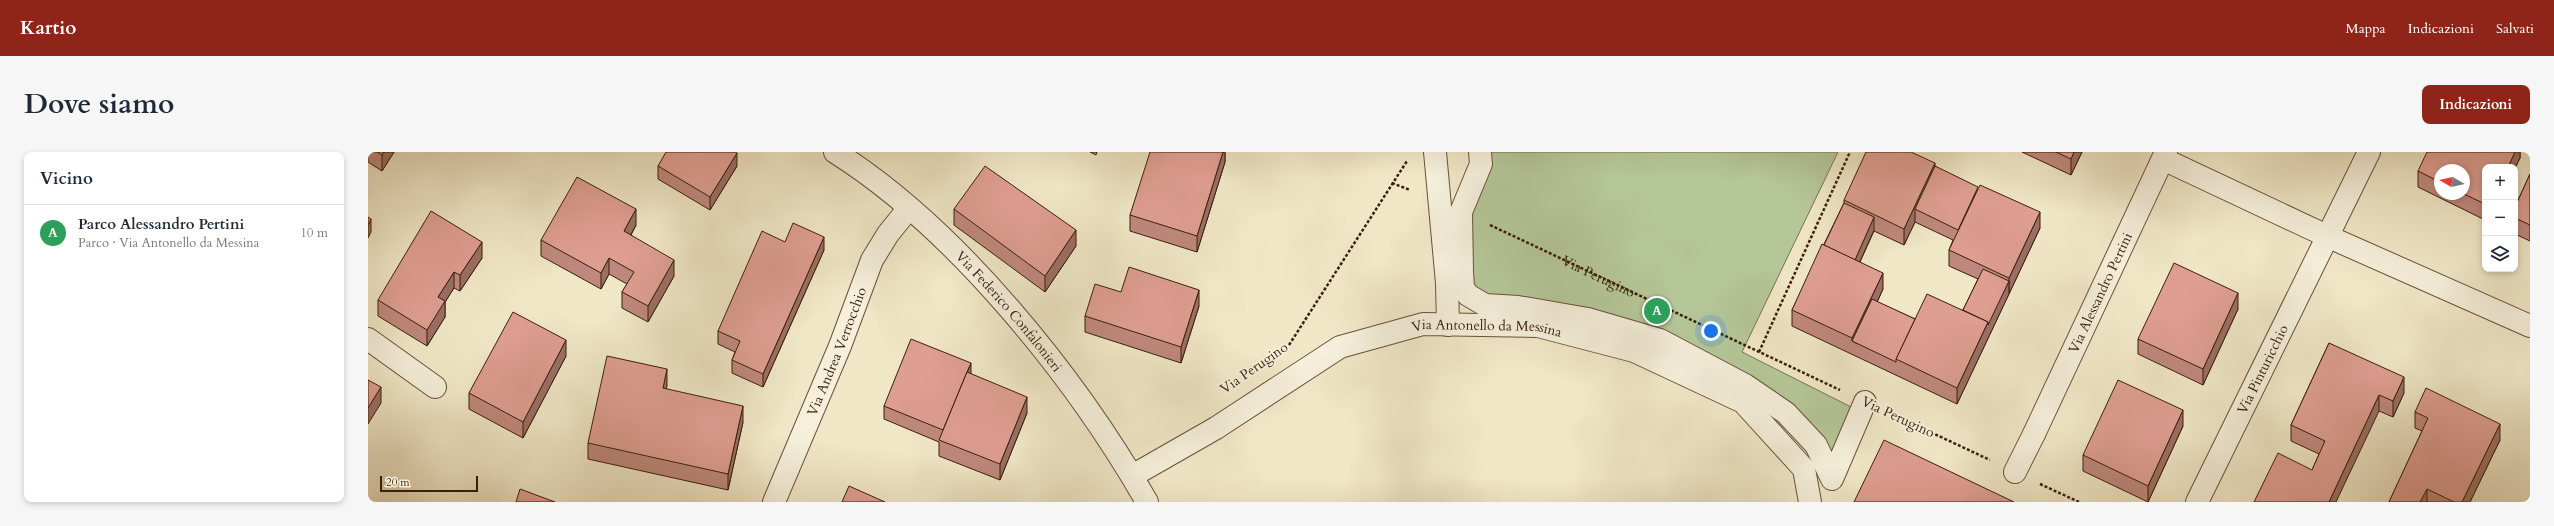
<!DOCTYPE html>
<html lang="it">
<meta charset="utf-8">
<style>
:root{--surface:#fff;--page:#f6f6f7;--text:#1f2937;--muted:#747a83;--line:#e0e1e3;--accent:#8f2418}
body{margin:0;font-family:Cardo,serif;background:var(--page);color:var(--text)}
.controls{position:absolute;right:12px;top:12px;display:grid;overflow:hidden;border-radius:8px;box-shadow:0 2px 6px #0003}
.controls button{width:36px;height:36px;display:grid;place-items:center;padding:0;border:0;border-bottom:1px solid var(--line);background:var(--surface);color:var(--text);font:20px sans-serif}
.compass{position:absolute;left:2066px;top:12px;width:36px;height:36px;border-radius:50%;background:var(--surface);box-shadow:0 2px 6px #0003;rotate:279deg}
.scale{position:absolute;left:12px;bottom:10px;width:98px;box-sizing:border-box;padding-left:4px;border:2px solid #3a1f09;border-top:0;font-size:11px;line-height:14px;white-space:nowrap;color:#3a1f09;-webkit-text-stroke:3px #f5efdb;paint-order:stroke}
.you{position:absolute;left:1343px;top:179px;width:14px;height:14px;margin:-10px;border:3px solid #fff;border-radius:50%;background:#1a73e8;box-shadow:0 0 0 6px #1a73e833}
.badge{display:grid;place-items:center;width:26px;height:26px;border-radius:50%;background:var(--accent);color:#fff;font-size:13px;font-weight:700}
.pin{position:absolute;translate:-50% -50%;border:2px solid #fff;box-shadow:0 1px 4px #0006}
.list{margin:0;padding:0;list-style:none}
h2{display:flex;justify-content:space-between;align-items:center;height:52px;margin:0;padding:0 16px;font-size:17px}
h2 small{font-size:13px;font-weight:400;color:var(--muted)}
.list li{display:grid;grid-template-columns:26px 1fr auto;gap:12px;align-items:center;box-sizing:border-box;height:56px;padding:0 16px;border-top:1px solid var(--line)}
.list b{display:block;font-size:15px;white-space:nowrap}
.list p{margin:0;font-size:13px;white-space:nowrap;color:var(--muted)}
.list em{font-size:13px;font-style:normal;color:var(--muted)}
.icon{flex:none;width:22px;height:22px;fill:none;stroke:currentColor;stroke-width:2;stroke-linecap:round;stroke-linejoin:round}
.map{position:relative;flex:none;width:2162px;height:350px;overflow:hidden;border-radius:8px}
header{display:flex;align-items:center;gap:24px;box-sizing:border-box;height:56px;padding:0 20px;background:var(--accent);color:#fff}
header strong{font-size:19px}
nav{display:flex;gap:22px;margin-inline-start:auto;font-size:14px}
.intro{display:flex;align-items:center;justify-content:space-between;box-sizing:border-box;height:96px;padding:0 24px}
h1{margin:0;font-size:28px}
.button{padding:10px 18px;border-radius:8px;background:var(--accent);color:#fff;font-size:14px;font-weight:700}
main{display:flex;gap:24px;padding:0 24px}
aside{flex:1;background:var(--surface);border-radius:8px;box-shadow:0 2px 6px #0003}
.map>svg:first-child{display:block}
.green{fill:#b5c799;stroke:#787351}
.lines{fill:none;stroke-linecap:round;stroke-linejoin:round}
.pedestrian-casing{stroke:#685138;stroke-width:24}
.minor-casing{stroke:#685138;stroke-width:24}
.path{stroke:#3a1f09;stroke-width:2.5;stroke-dasharray:3 2;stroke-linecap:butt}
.pedestrian{stroke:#f5efdb;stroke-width:22}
.minor{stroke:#f5efdb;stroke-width:22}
.wall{fill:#bf887e;stroke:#3a1f09;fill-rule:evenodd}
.shaded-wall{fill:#9b6f66;stroke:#3a1f09}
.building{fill:#de9e92;stroke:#3a1f09}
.labels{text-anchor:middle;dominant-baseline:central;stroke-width:3.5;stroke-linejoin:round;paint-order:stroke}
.street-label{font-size:14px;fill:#3a1f09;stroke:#f5efdb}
</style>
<header>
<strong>Kartio</strong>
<nav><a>Mappa</a><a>Indicazioni</a><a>Salvati</a></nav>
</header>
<div class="intro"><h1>Dove siamo</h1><a class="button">Indicazioni</a></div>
<main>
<aside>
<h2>Vicino<small></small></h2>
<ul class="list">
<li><span class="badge" style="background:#2e9e5b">A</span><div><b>Parco Alessandro Pertini</b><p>Parco · Via Antonello da Messina</p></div><em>10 m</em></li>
</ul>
</aside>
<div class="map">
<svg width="2162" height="350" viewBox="0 0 2162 350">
<rect width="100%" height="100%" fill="#f0e7c7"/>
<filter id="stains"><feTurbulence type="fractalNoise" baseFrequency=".005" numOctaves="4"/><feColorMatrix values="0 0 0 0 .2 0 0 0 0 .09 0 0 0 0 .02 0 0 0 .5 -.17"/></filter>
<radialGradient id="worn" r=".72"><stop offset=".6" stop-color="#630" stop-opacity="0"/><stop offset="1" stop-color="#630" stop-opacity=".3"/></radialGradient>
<polygon class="green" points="1118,0 1470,0 1374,200 1491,259 1463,324 1419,260 1102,141 1103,52"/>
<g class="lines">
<defs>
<g id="pedestrian">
<polyline points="1112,0 1113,12 1093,60 1094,120 1095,136 1100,143 1117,153 1150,155 1220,167 1292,188 1377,233 1418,261 1448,293 1464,327 1497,250"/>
<polyline points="1647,320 1666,282"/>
</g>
<g id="minor">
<path id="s2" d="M 467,0 C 589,77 708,226 779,350"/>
<polyline points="1067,0 1079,131 1080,173"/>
<polyline points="1795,7 1961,85 2162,174"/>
<polyline points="0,187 67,235"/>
<path id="s3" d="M 1666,282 L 1798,0"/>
<path id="s4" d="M 764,324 L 848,276 L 972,195 L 1055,172 L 1170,174 L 1266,199 L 1375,250 L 1436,317 L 1442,350"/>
<path id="s5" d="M 406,350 L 472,194 L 504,108 L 520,82 L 541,56"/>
<path id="s6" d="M 1829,350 L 2001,0"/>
</g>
</defs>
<use href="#pedestrian" class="pedestrian-casing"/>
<use href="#minor" class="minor-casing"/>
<g class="path">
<polyline points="1024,31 1042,38"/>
<path id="s1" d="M 1122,73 L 1472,238"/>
<polyline points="921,193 1039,9"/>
<polyline points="1391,200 1482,0"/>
<polyline points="1522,261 1622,308"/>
<polyline points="1672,332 1711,350"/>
</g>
<use href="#pedestrian" class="pedestrian"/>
<use href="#minor" class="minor"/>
</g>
<g class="wall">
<polygon points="0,0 26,0 14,19 0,10"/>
<polygon points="722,0 729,0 728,3"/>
<polygon points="857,0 857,10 829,100 762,79 762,63"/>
<polygon points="1654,0 1714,0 1703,23"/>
<path d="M 2152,0 L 2152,6 L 2147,16 L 2147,15 L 2117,15 L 2117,68 L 2050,35 L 2050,19 ZM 2072,18 L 2096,18 L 2096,42 L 2072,42 Z"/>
<polygon points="290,14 369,14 342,58 290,27"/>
<path d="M 1567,14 L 1672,76 L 1589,252 L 1424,174 L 1424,158 L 1476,51 L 1476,48 ZM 1547,70 L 1585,88 L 1581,98 L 1581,114 L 1610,127 L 1595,158 L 1547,167 L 1509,150 L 1515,137 L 1492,110 L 1506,79 L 1536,93 Z"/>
<polygon points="2162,22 2162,89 2147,82 2147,55"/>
<polygon points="586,57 708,94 677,140 586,73"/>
<polygon points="268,73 263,83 306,124 280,170 254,156 254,140 259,132 241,122 233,137 173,104 173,88"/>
<polygon points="417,90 456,98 395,235 364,221 364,208 367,200 350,192 350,179"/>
<polygon points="114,106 92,139 86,136 77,150 77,165 59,194 10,164 10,148"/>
<polygon points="753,140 831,154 813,211 717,180 717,164"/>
<polygon points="1870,157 1835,233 1770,202 1770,187"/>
<polygon points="1961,191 2036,241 2025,265 2011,259 1944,318 1951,302 1923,289 1923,273"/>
<polygon points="198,204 155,286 101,257 101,241"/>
<polygon points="603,222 659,261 632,328 571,304 571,290 516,267 516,254"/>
<polygon points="299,233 298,237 375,270 360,338 220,307 220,291"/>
<polygon points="2047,260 2132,288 2102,350 2021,350 2054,279 2047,276"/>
<polygon points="1815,274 1780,350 1715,319 1715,303"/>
</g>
<g class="shaded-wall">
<polygon points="16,0 26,0 14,19 14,3"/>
<polygon points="855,0 857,0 857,10 829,100 829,84"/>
<polygon points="1706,0 1714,0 1703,23 1703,7"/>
<polygon points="2147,0 2152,0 2152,6 2147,16 2147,15 2140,15"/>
<polygon points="369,1 369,14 342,58 342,45"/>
<polygon points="1567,11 1567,27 1547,57 1547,70 1536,93 1536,77"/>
<polygon points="268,57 268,73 256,95 256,79"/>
<polygon points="1672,60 1672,76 1641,142 1641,126"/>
<polygon points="1506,65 1506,78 1486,123 1486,110"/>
<polygon points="3,67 3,80 0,86 0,73"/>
<polygon points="708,78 708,94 677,140 677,124"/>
<polygon points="456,85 456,98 395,235 395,222"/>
<polygon points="114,90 114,106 92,139 92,123"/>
<polygon points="241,106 241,122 233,137 233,121"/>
<polygon points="306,108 306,124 280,170 280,154"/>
<polygon points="86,120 86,136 77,150 77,165 59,194 59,178 70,145"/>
<polygon points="1515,121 1515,137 1490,192 1484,189 1484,186"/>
<polygon points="1641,129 1641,142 1589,252 1589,236 1620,170"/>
<polygon points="831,138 831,154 813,211 813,195"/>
<polygon points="1870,141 1870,157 1835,233 1835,217"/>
<polygon points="198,188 198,204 155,286 155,270"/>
<polygon points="603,211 603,224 576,279"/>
<polygon points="299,217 299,233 295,252 295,236"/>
<polygon points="2036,225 2036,241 2025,265 2025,249"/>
<polygon points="13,235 13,251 0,272 0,256"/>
<polygon points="2011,243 2011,259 1968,350 1961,350"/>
<polygon points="659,245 659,261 632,328 632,312"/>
<polygon points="375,254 375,270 360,338 360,322"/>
<polygon points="1815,258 1815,274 1780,350 1780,334"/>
<polygon points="2132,272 2132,288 2102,350 2094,350"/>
<polygon points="2059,337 2059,350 2052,350"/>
</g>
<g class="building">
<polygon points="9,0 16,0 14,3"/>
<polygon points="298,0 367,0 369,1 342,45 290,14"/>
<polygon points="782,0 855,0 829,84 762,63"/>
<polygon points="1498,0 1543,0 1567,11 1536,77 1476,48"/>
<polygon points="1688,0 1706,0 1703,7"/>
<polygon points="2059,0 2147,0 2140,15 2117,15 2117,52 2096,42 2096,18 2072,18 2072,30 2050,19"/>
<polygon points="617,14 708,78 677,124 586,57"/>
<polygon points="1567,14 1610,35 1590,78 1547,57"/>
<polygon points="2162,22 2162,73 2147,66 2147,55"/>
<polygon points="209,25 268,57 256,79 306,108 280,154 254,140 266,120 241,106 233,121 173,88"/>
<polygon points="1612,33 1672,60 1641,126 1581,98"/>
<polygon points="1476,51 1506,65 1487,108 1456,93"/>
<polygon points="63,59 114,90 92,123 86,120 70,145 77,149 59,178 10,148"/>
<polygon points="0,65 3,67 0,73"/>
<polygon points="425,71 456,85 395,222 364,208 372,189 350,179 394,79 417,90"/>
<polygon points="1454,92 1515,121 1484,186 1424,158"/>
<polygon points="1806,111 1870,141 1835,217 1770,187"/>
<polygon points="761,115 831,138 813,195 717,164 727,132 753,140"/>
<polygon points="1615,117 1641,129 1620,173 1620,170 1595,158"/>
<polygon points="1559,142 1620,170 1589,236 1528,207"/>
<polygon points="1504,147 1547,167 1528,207 1528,210 1484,189"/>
<polygon points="145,160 198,188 155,270 101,241"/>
<polygon points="543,187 603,211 599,220 575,278 516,254"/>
<polygon points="1961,191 2036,225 2025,249 2011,243 1961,350 1886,350 1910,301 1944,318 1957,289 1923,273"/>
<polygon points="239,204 299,217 295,236 375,254 360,322 220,291"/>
<polygon points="599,220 659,245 632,312 571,288"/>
<polygon points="0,228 13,235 0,256"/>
<polygon points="1750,228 1815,258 1780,334 1715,303"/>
<polygon points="2058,236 2132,272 2094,350 2086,350 2059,337 2052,350 2021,350 2060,266 2047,260"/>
<polygon points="1516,288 1646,350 1486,350"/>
<polygon points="481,334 517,350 474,350"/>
<polygon points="152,337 187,350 148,350"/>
</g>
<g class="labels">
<g class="street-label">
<text stroke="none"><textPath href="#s1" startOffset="120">Via Perugino</textPath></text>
<text stroke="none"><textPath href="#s3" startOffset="156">Via Alessandro Pertini</textPath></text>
<text stroke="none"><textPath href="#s2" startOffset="237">Via Federico Confalonieri</textPath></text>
<text stroke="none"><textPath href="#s4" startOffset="395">Via Antonello da Messina</textPath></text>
<text stroke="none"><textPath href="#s5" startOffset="163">Via Andrea Verrocchio</textPath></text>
<text transform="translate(886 216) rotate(-35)">Via Perugino</text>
<text stroke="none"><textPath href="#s6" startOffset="148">Via Pinturicchio</textPath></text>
<text transform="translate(1530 265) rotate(25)">Via Perugino</text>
</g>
</g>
<rect width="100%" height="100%" filter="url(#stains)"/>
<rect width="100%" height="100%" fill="url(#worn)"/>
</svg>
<div class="controls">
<button>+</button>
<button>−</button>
<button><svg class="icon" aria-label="layers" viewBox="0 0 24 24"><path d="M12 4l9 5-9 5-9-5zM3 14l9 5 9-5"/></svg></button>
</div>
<svg class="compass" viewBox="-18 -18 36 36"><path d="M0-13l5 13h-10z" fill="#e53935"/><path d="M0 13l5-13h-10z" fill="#747a83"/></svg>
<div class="scale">20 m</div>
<div class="you"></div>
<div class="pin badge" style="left:1289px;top:159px;background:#2e9e5b">A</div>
</div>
</main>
